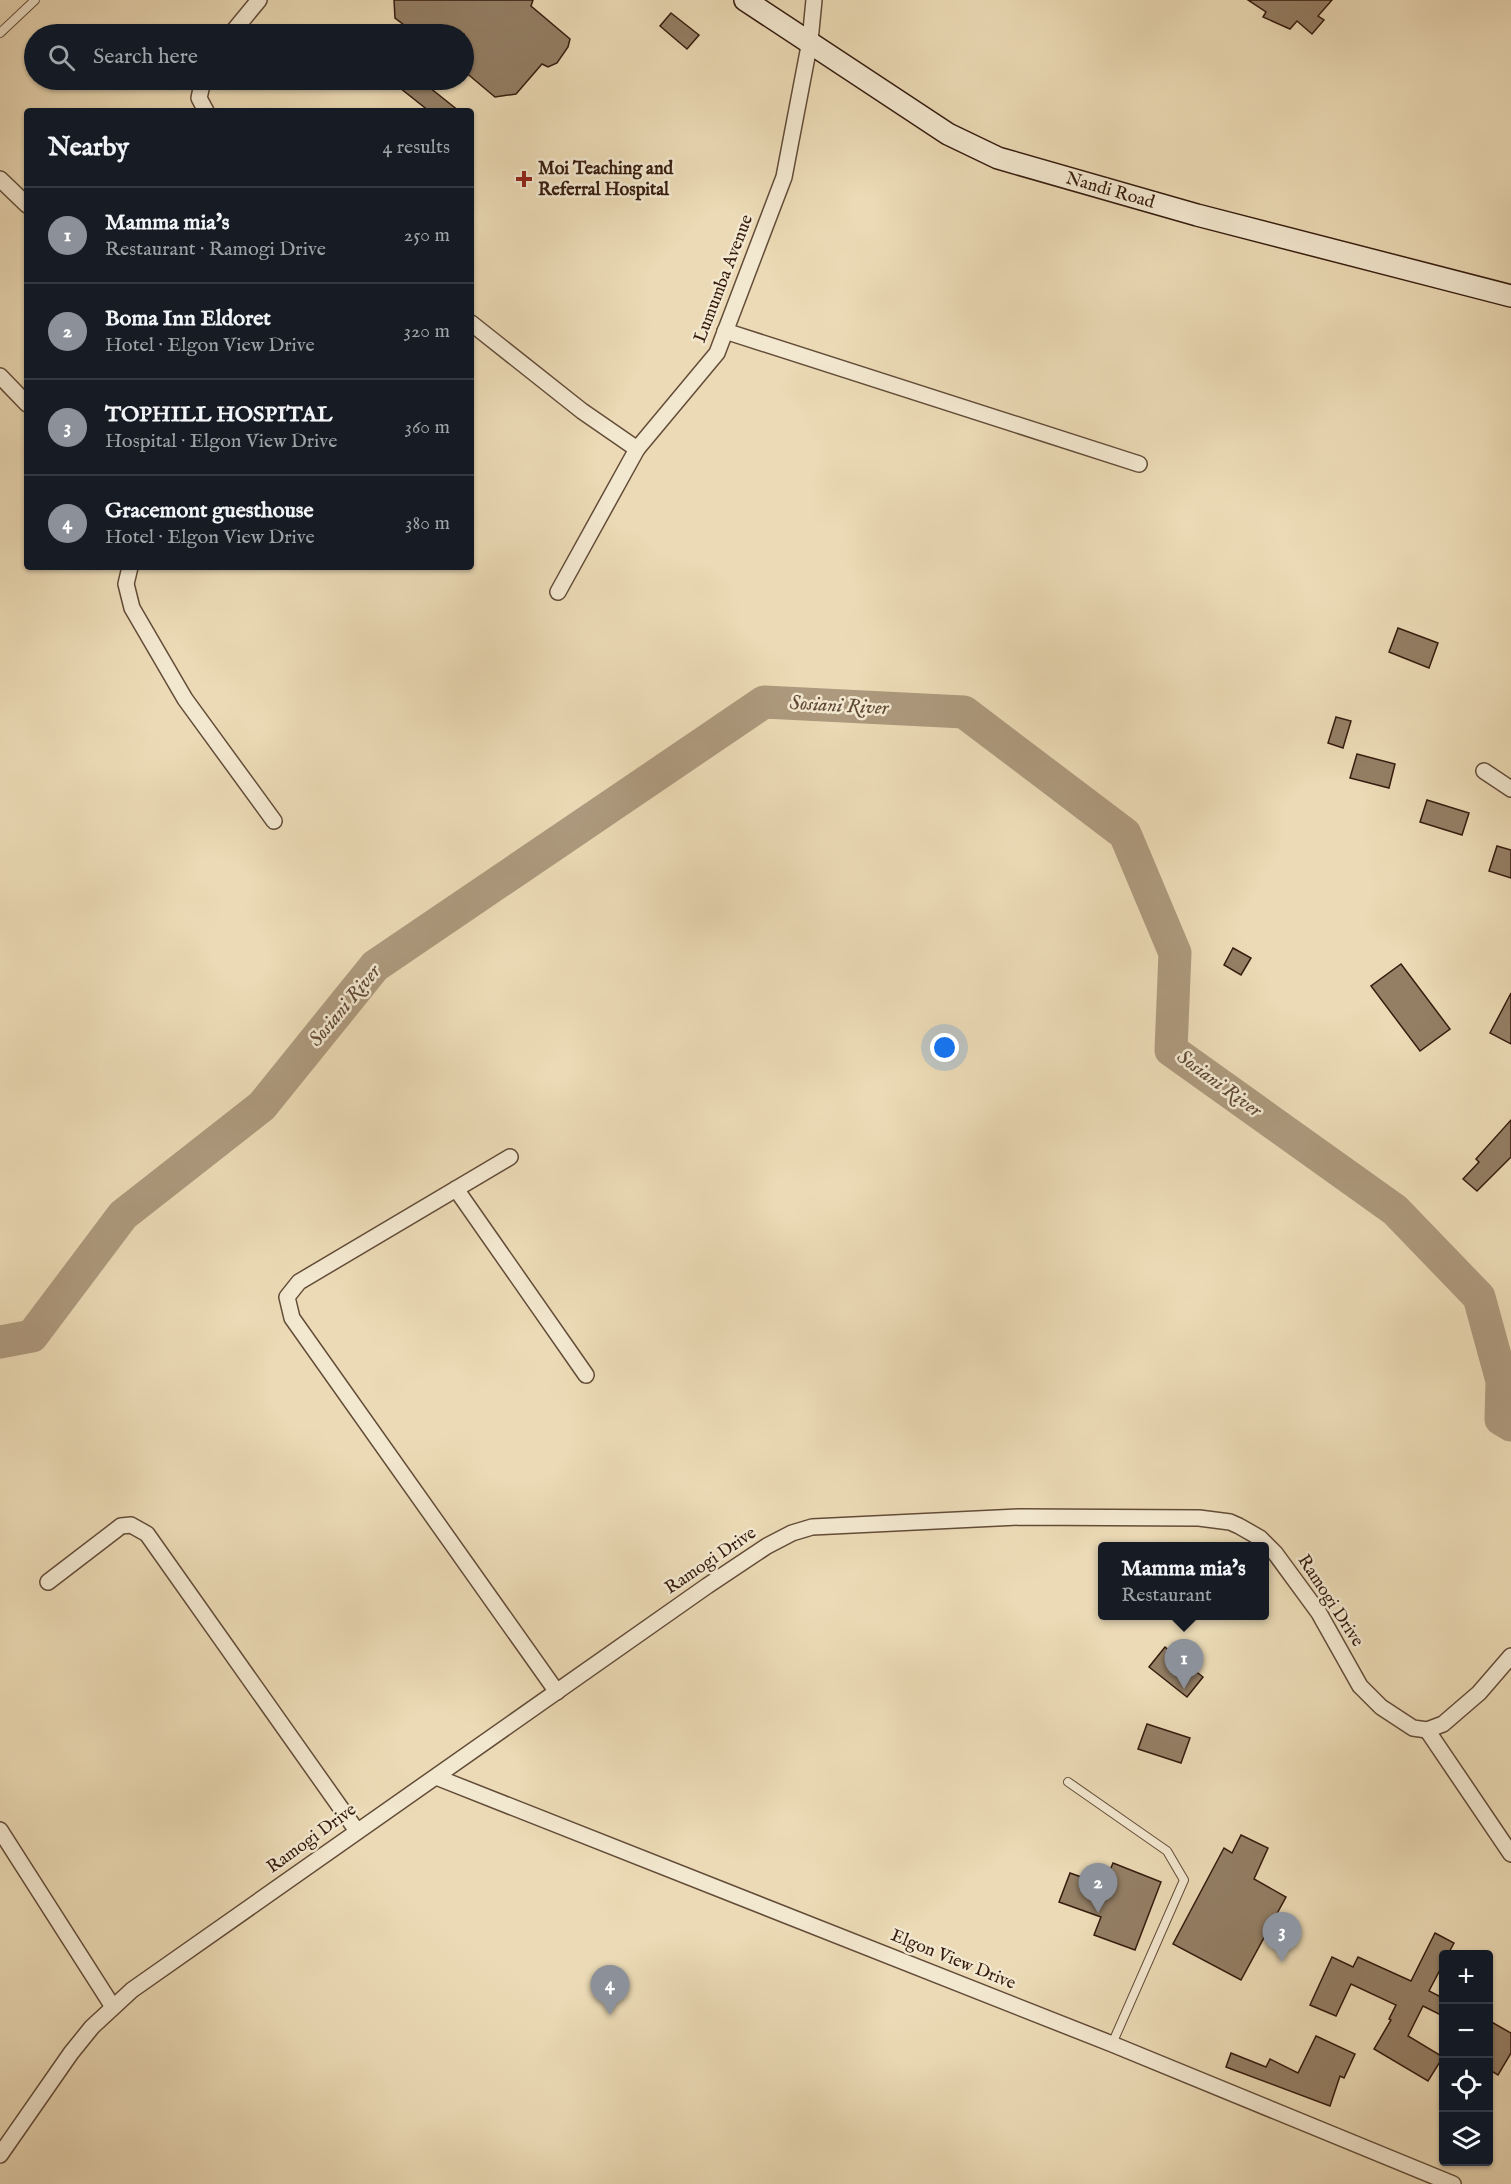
<!DOCTYPE html>
<meta charset="utf-8">
<style>
:root{--surface:#171b24;--page:#242831;--text:#f1f3f6;--muted:#9ea1a6;--line:#363941;--accent:#8c9099}
body{margin:0;font-family:"IM FELL English",serif;background:var(--page);color:var(--text)}
.controls{position:absolute;right:18px;bottom:18px;display:grid;overflow:hidden;border-radius:6px;box-shadow:0 2px 4px #0004}
.controls button{width:54px;height:54px;display:grid;place-items:center;padding:0;border:0;border-bottom:2px solid var(--line);background:var(--surface);color:var(--text);font:30px sans-serif}
.you{position:absolute;left:945px;top:1048px;width:21px;height:21px;margin:-15px;border:4px solid #fff;border-radius:50%;background:#1a73e8;box-shadow:0 0 0 9px #1a73e833}
.badge{display:grid;place-items:center;width:39px;height:39px;border-radius:50%;background:var(--accent);color:#fff;font-size:20px;font-weight:700}
.pin{position:absolute;translate:-50% -50px;filter:drop-shadow(0 2px 3px #0008)}
.pin::after{content:'';position:absolute;top:32px;width:21px;height:18px;background:inherit;clip-path:polygon(0 0,100% 0,50% 100%)}
.popup{position:absolute;left:1098px;top:1542px;width:171px;height:78px;box-sizing:border-box;display:grid;place-content:center;border-radius:6px;background:var(--surface);filter:drop-shadow(0 2px 4px #0005);font-size:20px;white-space:nowrap;color:var(--muted)}
.popup b{font-size:22px;color:var(--text)}
.popup::after{content:'';position:absolute;left:50%;top:100%;margin-left:-12px;border:12px solid transparent;border-top-color:var(--surface)}
.list{margin:0;padding:0;list-style:none}
h2{display:flex;justify-content:space-between;align-items:center;height:78px;margin:0;padding:0 24px;font-size:26px}
h2 small{font-size:20px;font-weight:400;color:var(--muted)}
.list li{display:grid;grid-template-columns:39px 1fr auto;gap:18px;align-items:center;box-sizing:border-box;height:96px;padding:0 24px;border-top:2px solid var(--line)}
.list b{display:block;font-size:22px;white-space:nowrap}
.list p{margin:0;font-size:20px;white-space:nowrap;color:var(--muted)}
.list em{font-size:20px;font-style:normal;color:var(--muted)}
.icon{flex:none;width:33px;height:33px;fill:none;stroke:currentColor;stroke-width:2;stroke-linecap:round;stroke-linejoin:round}
.map{position:relative;flex:none;width:1511px;height:2184px;overflow:hidden}
.search{position:absolute;background:var(--surface);box-shadow:0 2px 4px #0004;left:24px;top:24px;width:450px;height:66px;display:flex;align-items:center;gap:15px;box-sizing:border-box;padding:0 21px;border-radius:33px;color:var(--muted);font-size:22px}
.panel{position:absolute;background:var(--surface);box-shadow:0 2px 4px #0004;left:24px;top:108px;width:450px;height:462px;border-radius:6px}
.map>svg:first-child{display:block}
.lines{fill:none;stroke-linecap:round;stroke-linejoin:round}
.river{stroke:#ad997d;stroke-width:33}
.building{fill:#947f65;stroke:#361c0f;stroke-width:1.5}
.lane-casing{stroke:#634c38;stroke-width:10}
.street-casing{stroke:#634c38;stroke-width:18}
.secondary-casing{stroke:#361c0f;stroke-width:24}
.lane{stroke:#f2e7cf;stroke-width:8}
.street{stroke:#f2e7cf;stroke-width:15}
.secondary{stroke:#f2e7cf;stroke-width:21}
.poi-dot{fill:#8f2418;stroke:#f2e7cf;stroke-width:2}
.labels{text-anchor:middle;dominant-baseline:central;stroke-width:5;stroke-linejoin:round;paint-order:stroke}
.poi-label{font-size:18px;font-weight:bold;fill:#361c0f;stroke:#f2e7cf;text-anchor:start}
.street-label{font-size:18px;fill:#361c0f;stroke:#f2e7cf}
.water-label{font-size:20px;font-style:italic;fill:#604836;stroke:#f2e7cf}
</style>
<div class="map">
<svg width="1511" height="2184" viewBox="0 0 1511 2184">
<rect width="100%" height="100%" fill="#ebdab5"/>
<filter id="stains"><feTurbulence type="fractalNoise" baseFrequency=".00333" numOctaves="4"/><feColorMatrix values="0 0 0 0 .2 0 0 0 0 .09 0 0 0 0 .02 0 0 0 .5 -.17"/></filter>
<radialGradient id="worn" r=".72"><stop offset=".6" stop-color="#630" stop-opacity="0"/><stop offset="1" stop-color="#630" stop-opacity=".3"/></radialGradient>
<g class="lines">
<polyline class="river" points="0,1342 32,1336 123,1215 262,1106 375,966 764,702 964,712 1125,834 1175,953 1171,1050 1395,1210 1479,1297 1502,1381 1501,1419 1511,1425"/>
</g>
<g class="building">
<polygon points="394,0 533,0 531,6 570,39 568,47 557,63 548,67 542,64 516,94 495,97 464,71 464,34 416,34 395,18"/>
<polygon points="1248,0 1332,0 1318,16 1324,20 1312,34 1297,21 1290,29 1263,17 1266,12"/>
<polygon points="671,13 699,35 687,49 660,26"/>
<polygon points="390,80 420,80 459,111 429,111"/>
<polygon points="1398,628 1438,643 1429,668 1389,652"/>
<polygon points="1336,717 1351,721 1343,748 1328,743"/>
<polygon points="1357,754 1395,764 1389,788 1350,778"/>
<polygon points="1427,800 1469,813 1462,835 1420,822"/>
<polygon points="1497,846 1511,850 1511,878 1489,871"/>
<polygon points="1233,948 1251,958 1241,975 1224,965"/>
<polygon points="1401,964 1450,1029 1420,1051 1371,986"/>
<polygon points="1511,993 1511,1044 1490,1033"/>
<polygon points="1511,1120 1511,1157 1477,1191 1463,1179 1479,1162 1476,1159"/>
<polygon points="1165,1647 1203,1677 1187,1697 1149,1667"/>
<polygon points="1147,1724 1190,1738 1181,1763 1138,1749"/>
<polygon points="1241,1835 1268,1848 1254,1879 1286,1897 1241,1980 1173,1944 1224,1848 1232,1853"/>
<polygon points="1113,1863 1161,1882 1135,1950 1094,1935 1101,1917 1059,1902 1070,1873 1104,1885"/>
<polygon points="1435,1933 1454,1943 1448,1954 1443,1954 1443,1964 1429,1991 1443,1998 1443,2016 1423,2006 1408,2036 1443,2057 1428,2081 1374,2049 1391,2020 1389,2019 1396,2005 1351,1984 1336,2016 1310,2005 1332,1957 1353,1967 1358,1957 1411,1981"/>
<polygon points="1488,2020 1511,2033 1511,2053 1498,2075 1488,2069"/>
<polygon points="1316,2036 1355,2054 1344,2078 1340,2076 1330,2106 1226,2067 1231,2053 1266,2067 1270,2059 1298,2073"/>
</g>
<g class="lines">
<defs>
<g id="lane">
<polyline points="0,33 35,0"/>
<polyline points="1068,1782 1167,1851 1184,1880 1112,2044"/>
</g>
<g id="street">
<polyline points="231,34 259,0"/>
<polyline points="203,80 199,98 206,111"/>
<polyline points="0,179 27,205"/>
<polyline points="471,323 582,411 637,449 717,353 784,177 810,41 814,0"/>
<polyline points="725,331 1139,464"/>
<polyline points="0,376 27,404"/>
<polyline points="130,567 126,584 132,608 185,699 274,821"/>
<polyline points="558,592 637,449"/>
<polyline points="1484,771 1511,789"/>
<polyline points="510,1157 299,1282 287,1297 292,1318 557,1692"/>
<polyline points="456,1189 586,1375"/>
<polyline points="48,1582 121,1526 131,1525 147,1534 357,1831"/>
<polyline points="1427,1730 1511,1854"/>
<polyline points="436,1777 1112,2044 1453,2184"/>
<polyline points="0,1830 113,2007"/>
<polyline points="0,2155 71,2053 92,2027 132,1990 707,1586 767,1546 792,1533 812,1527 1019,1517 1199,1518 1230,1522 1239,1526 1260,1538 1275,1553 1319,1613 1360,1686 1381,1707 1413,1728 1427,1730 1443,1724 1479,1693 1511,1656"/>
</g>
<polyline id="secondary" points="745,0 948,134 998,158 1197,215 1511,296"/>
</defs>
<use href="#lane" class="lane-casing"/>
<use href="#street" class="street-casing"/>
<use href="#secondary" class="secondary-casing"/>
<use href="#lane" class="lane"/>
<use href="#street" class="street"/>
<use href="#secondary" class="secondary"/>
</g>
<path class="poi-dot" d="M521 170h6v6h6v6h-6v6h-6v-6h-6v-6h6z"/>
<g class="labels">
<g class="poi-label">
<text x="538" y="169">Moi Teaching and<tspan x="538" dy="21">Referral Hospital</tspan></text>
</g>
<g class="street-label">
<text transform="translate(1110 191) rotate(16)">Nandi Road</text>
<text transform="translate(724 279) rotate(-69)">Lumumba Avenue</text>
<text transform="translate(711 1561) rotate(-34)">Ramogi Drive</text>
<text transform="translate(1330 1601) rotate(57)">Ramogi Drive</text>
<text transform="translate(312 1839) rotate(-36)">Ramogi Drive</text>
<text transform="translate(953 1960) rotate(22)">Elgon View Drive</text>
</g>
<g class="water-label">
<text transform="translate(839 706) rotate(3)">Sosiani River</text>
<text transform="translate(345 1006) rotate(-50)">Sosiani River</text>
<text transform="translate(1219 1084) rotate(36)">Sosiani River</text>
</g>
</g>
<rect width="100%" height="100%" filter="url(#stains)"/>
<rect width="100%" height="100%" fill="url(#worn)"/>
</svg>
<div class="controls">
<button>+</button>
<button>−</button>
<button><svg class="icon" aria-label="locate" viewBox="0 0 24 24"><circle cx="12" cy="12" r="6"/><path d="M12 2v4M12 18v4M2 12h4M18 12h4"/></svg></button>
<button><svg class="icon" aria-label="layers" viewBox="0 0 24 24"><path d="M12 4l9 5-9 5-9-5zM3 14l9 5 9-5"/></svg></button>
</div>
<div class="you"></div>
<div class="pin badge" style="left:1184px;top:1689px">1</div>
<div class="popup"><b>Mamma mia's</b>Restaurant</div>
<div class="pin badge" style="left:1098px;top:1913px">2</div>
<div class="pin badge" style="left:1282px;top:1962px">3</div>
<div class="pin badge" style="left:610px;top:2015px">4</div>
<div class="search"><svg class="icon" aria-label="search" viewBox="0 0 24 24"><circle cx="10" cy="10" r="6"/><path d="M15 15l6 6"/></svg>Search here</div>
<section class="panel">
<h2>Nearby<small>4 results</small></h2>
<ul class="list">
<li><span class="badge">1</span><div><b>Mamma mia's</b><p>Restaurant · Ramogi Drive</p></div><em>250 m</em></li>
<li><span class="badge">2</span><div><b>Boma Inn Eldoret</b><p>Hotel · Elgon View Drive</p></div><em>320 m</em></li>
<li><span class="badge">3</span><div><b>TOPHILL HOSPITAL</b><p>Hospital · Elgon View Drive</p></div><em>360 m</em></li>
<li><span class="badge">4</span><div><b>Gracemont guesthouse</b><p>Hotel · Elgon View Drive</p></div><em>380 m</em></li>
</ul>
</section>
</div>
